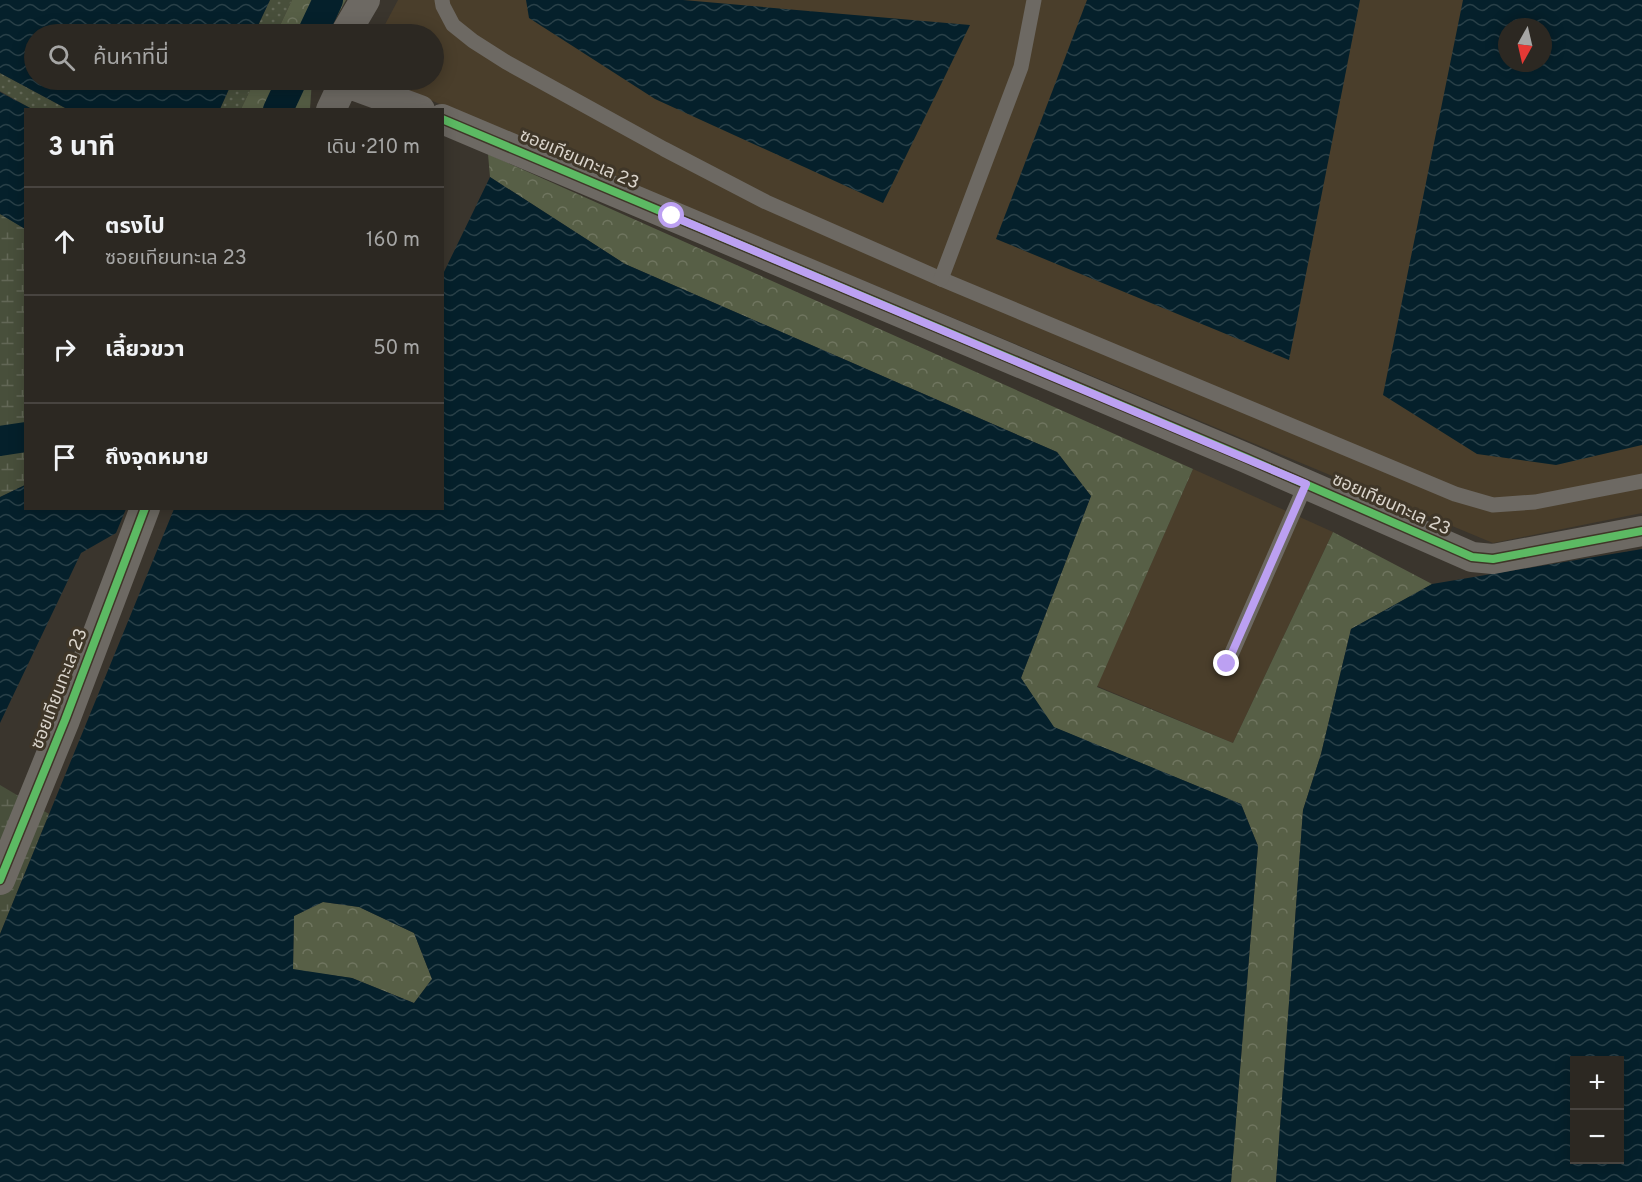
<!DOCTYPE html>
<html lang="th">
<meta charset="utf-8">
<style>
:root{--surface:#2c2822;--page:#38342f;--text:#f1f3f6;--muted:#a6a6a5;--line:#484440}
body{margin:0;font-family:Overpass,"Noto Sans Thai",sans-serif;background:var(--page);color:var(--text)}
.controls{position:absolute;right:18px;bottom:18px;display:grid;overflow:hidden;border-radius:0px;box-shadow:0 3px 15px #0003}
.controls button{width:54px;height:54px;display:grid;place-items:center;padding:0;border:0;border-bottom:2px solid var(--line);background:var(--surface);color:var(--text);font:30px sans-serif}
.compass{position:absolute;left:1498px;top:18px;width:54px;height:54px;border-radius:50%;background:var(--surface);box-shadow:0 3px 15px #0003;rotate:188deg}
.stop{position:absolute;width:18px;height:18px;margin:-14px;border:4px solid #bca0f2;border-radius:50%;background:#fff}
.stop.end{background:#bca0f2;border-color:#fff;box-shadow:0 2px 6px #0008}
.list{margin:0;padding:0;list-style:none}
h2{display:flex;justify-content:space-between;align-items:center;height:78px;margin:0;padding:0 24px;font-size:26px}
h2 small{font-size:20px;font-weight:400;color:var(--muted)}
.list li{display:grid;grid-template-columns:39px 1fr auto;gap:18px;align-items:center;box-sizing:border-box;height:108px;padding:0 24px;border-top:2px solid var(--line)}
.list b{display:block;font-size:22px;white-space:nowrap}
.list p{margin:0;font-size:20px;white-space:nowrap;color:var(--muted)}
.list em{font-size:20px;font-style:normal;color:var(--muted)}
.icon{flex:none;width:33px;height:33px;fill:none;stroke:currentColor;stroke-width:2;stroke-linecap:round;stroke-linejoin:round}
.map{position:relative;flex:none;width:1642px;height:1182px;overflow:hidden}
.search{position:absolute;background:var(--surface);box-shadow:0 3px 15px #0003;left:24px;top:24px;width:420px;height:66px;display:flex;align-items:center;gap:15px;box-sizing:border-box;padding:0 21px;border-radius:33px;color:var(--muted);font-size:22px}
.panel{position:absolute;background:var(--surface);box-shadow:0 3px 15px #0003;left:24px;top:108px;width:420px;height:402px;border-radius:0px}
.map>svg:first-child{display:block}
.built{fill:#4a3e2b;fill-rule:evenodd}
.grass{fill:url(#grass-dots)}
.forest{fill:url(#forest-crowns)}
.wetland{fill:url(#wetland-marsh)}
.water{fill:url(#water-waves);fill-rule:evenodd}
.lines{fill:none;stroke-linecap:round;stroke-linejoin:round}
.canal{stroke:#05202b;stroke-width:30}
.lane{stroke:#6d6963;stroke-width:15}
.street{stroke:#6d6963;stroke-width:30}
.cycleway-casing{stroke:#3f3628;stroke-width:11}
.cycleway{stroke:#5cba63;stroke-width:8}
.route{stroke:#bca0f2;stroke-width:8}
.labels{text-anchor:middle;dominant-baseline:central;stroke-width:6;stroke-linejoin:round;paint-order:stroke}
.street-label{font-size:18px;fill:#dad4cb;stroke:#3f3628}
</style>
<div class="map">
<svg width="1642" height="1182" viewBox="0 0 1642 1182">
<defs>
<pattern id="grass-dots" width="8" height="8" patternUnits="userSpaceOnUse" patternTransform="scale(1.5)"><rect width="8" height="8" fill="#484f3b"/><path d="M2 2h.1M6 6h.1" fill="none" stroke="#626756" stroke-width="1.8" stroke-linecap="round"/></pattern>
<pattern id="forest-crowns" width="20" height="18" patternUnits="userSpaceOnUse" patternTransform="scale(1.5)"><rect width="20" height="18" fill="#575f46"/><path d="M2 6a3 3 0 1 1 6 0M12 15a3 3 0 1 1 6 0" fill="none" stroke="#6f755f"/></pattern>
<pattern id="wetland-marsh" width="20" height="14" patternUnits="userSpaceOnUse" patternTransform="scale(1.5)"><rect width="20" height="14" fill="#484f3b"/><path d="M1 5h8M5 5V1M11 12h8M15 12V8" fill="none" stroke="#626756"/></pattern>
<pattern id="water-waves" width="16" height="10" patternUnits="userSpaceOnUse" patternTransform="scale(1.5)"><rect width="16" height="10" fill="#05202b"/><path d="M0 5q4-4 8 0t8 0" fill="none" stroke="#294048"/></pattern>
</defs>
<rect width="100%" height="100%" fill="#3a352d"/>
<g class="built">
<path d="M 398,0 L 1642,0 L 1642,513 L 1493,543 L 382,80 L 434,80 L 434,34 L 380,34 ZM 1507,27 L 1543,27 L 1543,63 L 1507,63 Z"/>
<polygon points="1193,469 1333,532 1233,743 1097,686"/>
</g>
<g class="grass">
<polygon points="270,0 292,0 276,34 254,34"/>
<polygon points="0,73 67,109 32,109 0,91"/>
<polygon points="233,80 255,80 241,109 220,109"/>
</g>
<g class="forest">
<polygon points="292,0 346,0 327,34 276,34"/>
<polygon points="255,80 312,80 310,109 241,109"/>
<polygon points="488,154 1193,469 1097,687 1233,743 1333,532 1432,584 1351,629 1321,754 1303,810 1276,1182 1231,1182 1258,846 1241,804 1053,727 1021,678 1091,496 1057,452 625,264 490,177"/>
<polygon points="323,902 359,907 414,933 432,979 414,1003 352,978 293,970 294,916"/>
</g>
<g class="wetland">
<polygon points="0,214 26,229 25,485 0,497"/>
<polygon points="0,785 49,814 0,934"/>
</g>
<g class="water">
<polygon points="0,0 270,0 254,34 34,34 34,80 233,80 220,109 67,109 0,73"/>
<polygon points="526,0 683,0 970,25 883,203 655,99 529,18"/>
<polygon points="1087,0 1360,0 1289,360 996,239"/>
<path d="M 1463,0 L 1642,0 L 1642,445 L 1556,465 L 1477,454 L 1383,395 ZM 1507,27 L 1543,27 L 1543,63 L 1507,63 Z"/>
<polygon points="0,92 32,109 26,110 25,229 0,214"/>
<path d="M 490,177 L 625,264 L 1057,452 L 1091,496 L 1021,678 L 1054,727 L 1241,804 L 1258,846 L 1231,1182 L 0,1182 L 0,934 L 174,509 L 442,508 L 443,274 ZM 323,902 L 359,907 L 414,933 L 432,979 L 414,1003 L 352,978 L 293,969 L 294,916 Z"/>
<polygon points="25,485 26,508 126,509 116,533 81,553 0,723 0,497"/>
<path d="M 1642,549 L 1642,1182 L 1276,1182 L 1303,810 L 1321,754 L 1351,629 L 1432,584 ZM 1574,1060 L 1620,1060 L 1620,1160 L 1574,1160 Z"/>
</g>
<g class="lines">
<g class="canal">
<polyline points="312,34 328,0"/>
<polyline points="278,110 292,80"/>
<polyline points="0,441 26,437"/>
</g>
<g class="lane">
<polyline points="442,0 443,6 453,25 473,41 506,62 664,149 766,202 941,279 1455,494 1493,505 1535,502 1642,481"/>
<polyline points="941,279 1021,67 1034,0"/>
<polyline points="1227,664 1306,484"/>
</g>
<g class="street">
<polyline points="345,34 365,0"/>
<polyline points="331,110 344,82 420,110"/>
<polyline points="442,119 1246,458 1472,557 1493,559 1642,531"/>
<polyline points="0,880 65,720 145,508"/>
</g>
<defs>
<g id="cycleway">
<polyline points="442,119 1246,458 1472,557 1493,559 1642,531"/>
<polyline points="0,880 65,720 145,508"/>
</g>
</defs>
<use href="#cycleway" class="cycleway-casing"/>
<use href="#cycleway" class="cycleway"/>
</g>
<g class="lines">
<polyline class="route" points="672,216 1306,484 1227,664"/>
</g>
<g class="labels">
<g class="street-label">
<text transform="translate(579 160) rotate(23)">ซอยเทียนทะเล 23</text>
<text transform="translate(1391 505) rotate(24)">ซอยเทียนทะเล 23</text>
<text transform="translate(60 689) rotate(-69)">ซอยเทียนทะเล 23</text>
</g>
</g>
</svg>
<div class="controls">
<button>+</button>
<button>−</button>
</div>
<svg class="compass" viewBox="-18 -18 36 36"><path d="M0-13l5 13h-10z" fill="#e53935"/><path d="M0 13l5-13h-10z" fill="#a6a6a5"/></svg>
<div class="stop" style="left:672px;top:216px"></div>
<div class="stop end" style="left:1227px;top:664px"></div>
<div class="search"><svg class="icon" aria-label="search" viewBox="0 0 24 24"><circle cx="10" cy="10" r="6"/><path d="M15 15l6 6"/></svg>ค้นหาที่นี่</div>
<section class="panel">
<h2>3 นาที<small>เดิน · 210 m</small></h2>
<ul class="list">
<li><svg class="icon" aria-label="ahead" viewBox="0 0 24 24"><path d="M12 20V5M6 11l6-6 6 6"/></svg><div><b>ตรงไป</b><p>ซอยเทียนทะเล 23</p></div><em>160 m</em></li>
<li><svg class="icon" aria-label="right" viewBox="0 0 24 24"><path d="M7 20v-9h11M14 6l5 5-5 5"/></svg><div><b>เลี้ยวขวา</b></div><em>50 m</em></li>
<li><svg class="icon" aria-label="arrive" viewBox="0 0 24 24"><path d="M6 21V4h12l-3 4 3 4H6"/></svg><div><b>ถึงจุดหมาย</b></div></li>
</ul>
</section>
</div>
